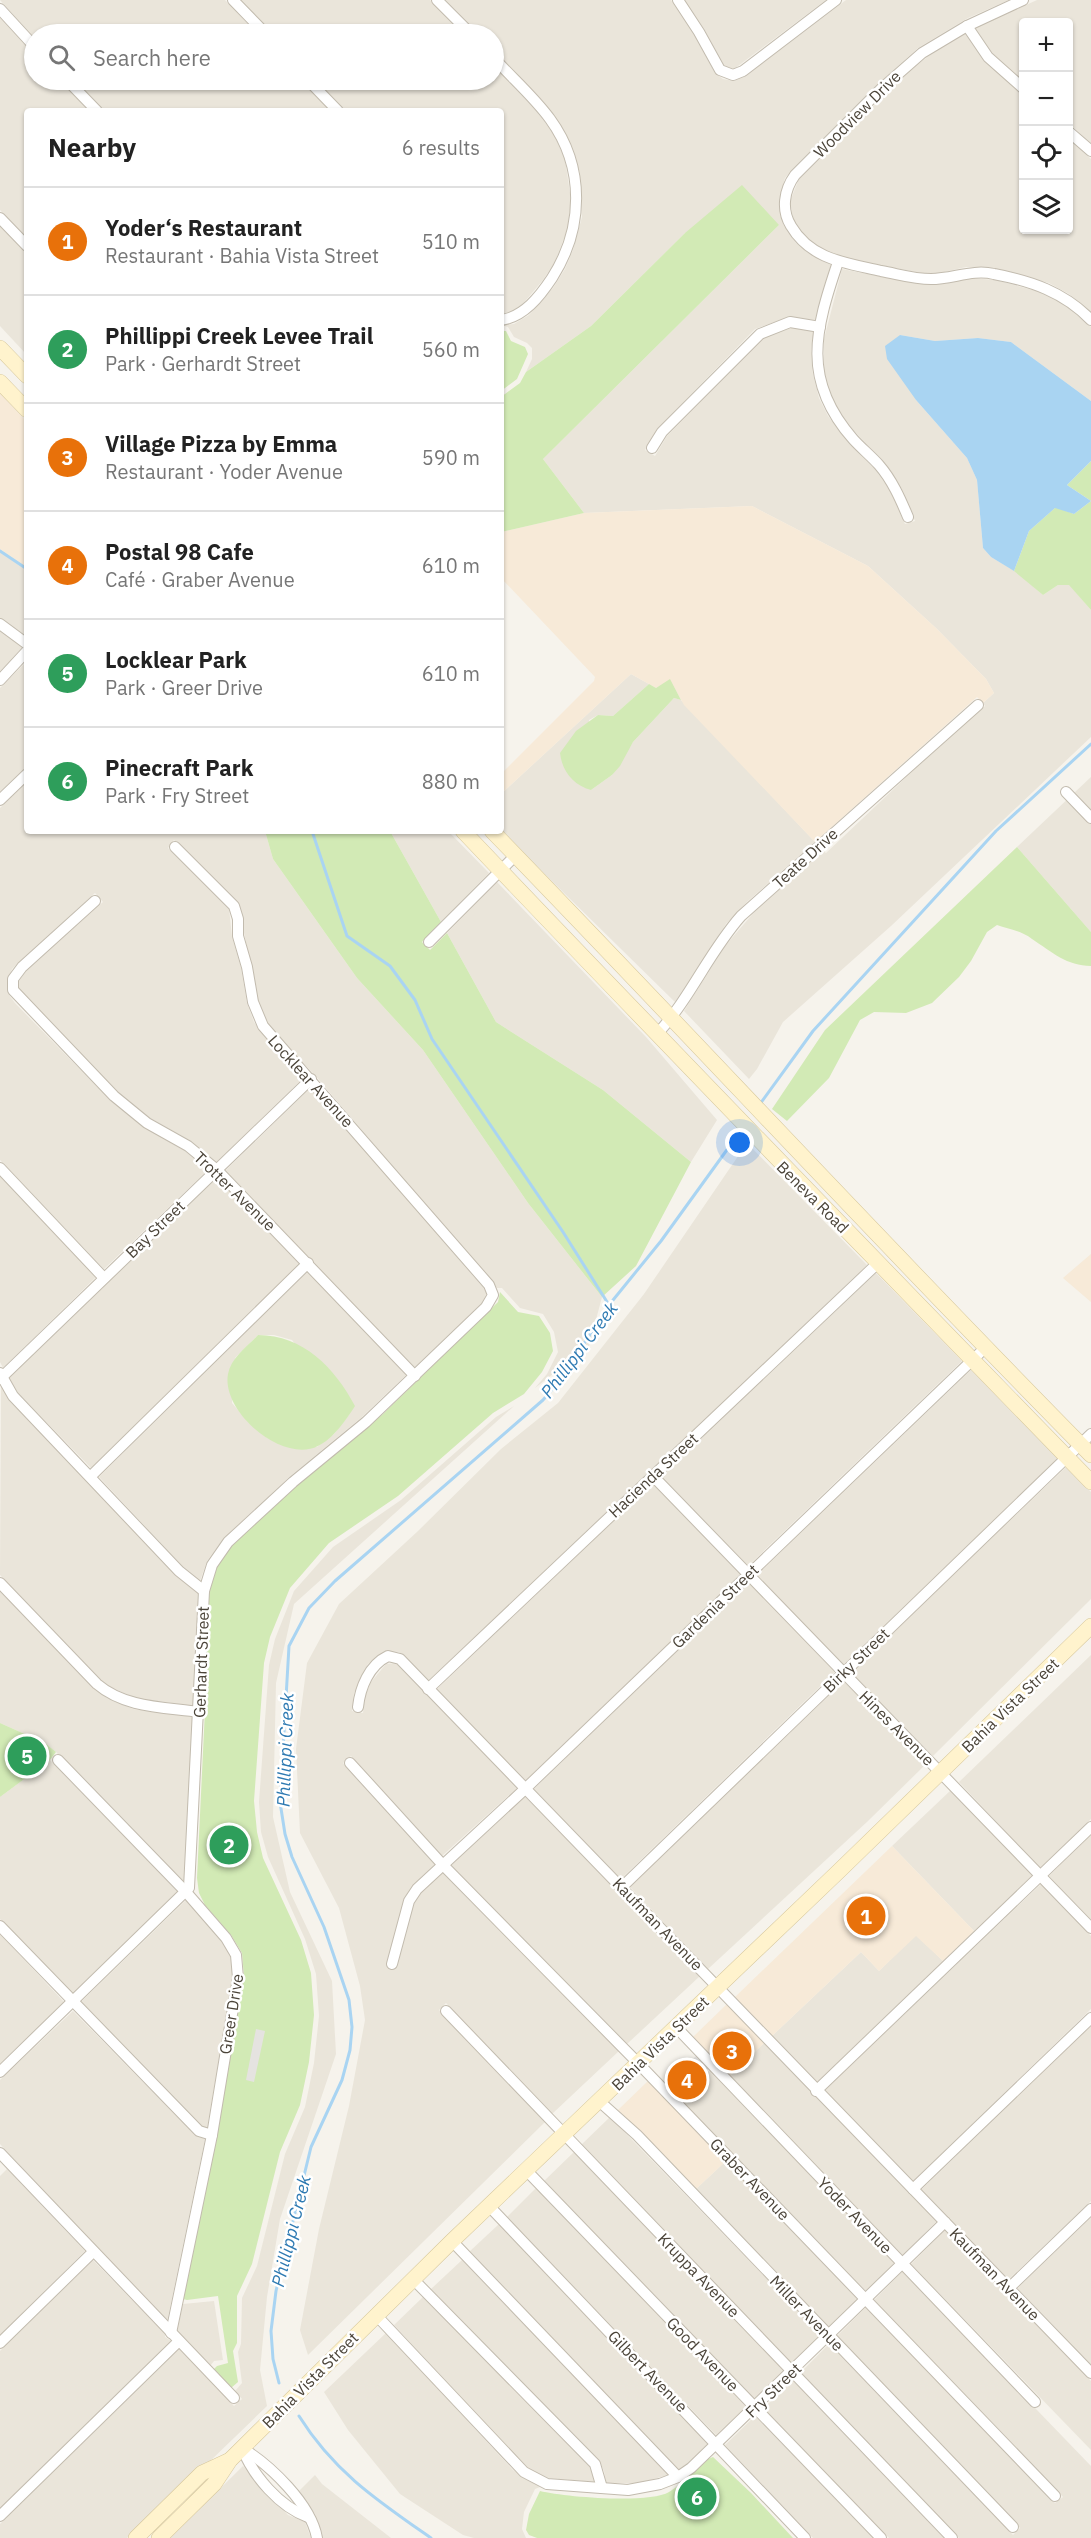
<!DOCTYPE html>
<meta charset="utf-8">
<style>
:root{--surface:#fff;--page:#f2f2f2;--text:#222;--muted:#767676;--line:#e0e0e0;--accent:#1a73e8}
body{margin:0;font-family:"IBM Plex Sans",sans-serif;background:var(--page);color:var(--text)}
.controls{position:absolute;right:18px;top:18px;display:grid;overflow:hidden;border-radius:6px;box-shadow:0 2px 4px #0004}
.controls button{width:54px;height:54px;display:grid;place-items:center;padding:0;border:0;border-bottom:2px solid var(--line);background:var(--surface);color:var(--text);font:30px sans-serif}
.you{position:absolute;left:740px;top:1143px;width:21px;height:21px;margin:-15px;border:4px solid #fff;border-radius:50%;background:#1a73e8;box-shadow:0 0 0 9px #1a73e833}
.badge{display:grid;place-items:center;width:39px;height:39px;border-radius:50%;background:var(--accent);color:#fff;font-size:20px;font-weight:700}
.pin{position:absolute;translate:-50% -50%;border:3px solid #fff;box-shadow:0 2px 6px #0006}
.list{margin:0;padding:0;list-style:none}
h2{display:flex;justify-content:space-between;align-items:center;height:78px;margin:0;padding:0 24px;font-size:26px}
h2 small{font-size:20px;font-weight:400;color:var(--muted)}
.list li{display:grid;grid-template-columns:39px 1fr auto;gap:18px;align-items:center;box-sizing:border-box;height:108px;padding:0 24px;border-top:2px solid var(--line)}
.list b{display:block;font-size:22px;white-space:nowrap}
.list p{margin:0;font-size:20px;white-space:nowrap;color:var(--muted)}
.list em{font-size:20px;font-style:normal;color:var(--muted)}
.icon{flex:none;width:33px;height:33px;fill:none;stroke:currentColor;stroke-width:2;stroke-linecap:round;stroke-linejoin:round}
.map{position:relative;flex:none;width:1091px;height:2538px;overflow:hidden}
.search{position:absolute;background:var(--surface);box-shadow:0 2px 4px #0004;left:24px;top:24px;width:480px;height:66px;display:flex;align-items:center;gap:15px;box-sizing:border-box;padding:0 21px;border-radius:33px;color:var(--muted);font-size:22px}
.panel{position:absolute;background:var(--surface);box-shadow:0 2px 4px #0004;left:24px;top:108px;width:480px;height:726px;border-radius:6px}
.map>svg:first-child{display:block}
.residential{fill:#eae5da;fill-rule:evenodd}
.commercial{fill:#f7ead8}
.green{fill:#d2eab5}
.parking{fill:#e5e3e0}
.water{fill:#a9d4f2}
.lines{fill:none;stroke-linecap:round;stroke-linejoin:round}
.stream{stroke:#a9d4f2;stroke-width:3}
.street-casing{stroke:#c2bbae;stroke-width:12}
.secondary-casing{stroke:#d6c79b;stroke-width:16}
.street{stroke:#fff;stroke-width:10}
.secondary{stroke:#fff3cd;stroke-width:15}
.labels{text-anchor:middle;dominant-baseline:central;stroke-width:5;stroke-linejoin:round;paint-order:stroke}
.street-label{font-size:16px;fill:#4b4439;stroke:#fff}
.water-label{font-size:18px;font-style:italic;fill:#2e7ab2;stroke:#fff}
</style>
<div class="map">
<svg width="1091" height="2538" viewBox="0 0 1091 2538">
<rect width="100%" height="100%" fill="#f6f3ec"/>
<g class="residential">
<polygon points="0,0 225,0 258,34 34,34 34,38"/>
<polygon points="240,0 430,0 463,34 273,34"/>
<polygon points="445,0 671,0 695,35 715,73 723,79 734,81 746,76 846,0 1009,0 968,18 918,48 877,85 791,171 785,178 779,200 783,224 796,243 807,252 831,265 816,320 789,317 755,329 658,428 645,450 655,456 667,436 763,338 791,328 814,331 811,351 813,375 819,398 828,416 849,443 875,469 892,493 905,524 915,521 901,488 883,462 844,420 829,395 824,374 824,339 842,269 921,284 943,284 969,278 996,280 1047,294 1074,310 1091,327 1091,401 1011,342 978,338 935,341 900,335 916,400 967,458 977,480 983,548 991,557 1018,573 1043,595 1058,585 1069,584 1091,610 1091,737 891,926 783,1022 757,1069 749,1079 684,1011 725,946 756,910 823,851 826,853 916,768 985,706 983,703 994,693 986,679 937,629 868,566 752,506 584,513 543,459 779,225 685,233 591,326 526,372 532,359 532,348 527,343 514,337 508,327 501,325 514,324 529,315 553,288 565,269 573,250 582,217 580,173 563,129 542,100 494,51 494,34 478,34"/>
<polygon points="684,0 826,0 734,69 724,66 704,29"/>
<polygon points="1037,0 1091,0 1091,144 1069,123 1068,22 1024,22 1023,82 992,53 975,28"/>
<polygon points="0,17 34,53 34,80 59,80 89,111 27,111 27,238 0,210"/>
<polygon points="965,33 985,61 1023,96 1024,230 1068,230 1069,138 1091,159 1091,312 1069,294 1049,283 997,269 966,267 940,273 921,273 839,257 818,247 804,236 793,220 790,201 799,179 910,70 941,47"/>
<polygon points="494,66 534,108 553,133 565,159 571,200 568,228 555,262 543,280 521,306 513,311 501,314 501,111 346,111 316,80 494,80"/>
<polygon points="74,80 301,80 331,111 104,111"/>
<polygon points="0,226 27,254 27,355 0,326"/>
<polygon points="0,549 27,568 27,637 0,618"/>
<polygon points="0,631 23,647 0,671"/>
<polygon points="27,661 27,766 0,792 0,688"/>
<polygon points="631,674 649,684 613,716 598,715 589,720 591,790 612,775 633,742 674,698 681,700 815,842 748,901 726,924 676,1003 501,831 501,794"/>
<polygon points="1091,777 1091,932 1017,847"/>
<polygon points="27,782 27,831 265,831 273,859 357,978 423,1050 528,1203 602,1297 589,1346 535,1388 547,1374 558,1352 554,1332 543,1314 520,1308 502,1288 497,1288 319,1080 268,1024 258,1002 238,903 174,840 168,848 229,908 232,937 241,968 247,1003 254,1022 264,1036 303,1078 216,1163 191,1141 150,1118 118,1093 18,988 19,981 26,971 103,902 95,893 18,963 12,969 7,983 9,995 15,1003 111,1101 145,1128 185,1151 208,1170 104,1269 0,1160 0,808"/>
<polygon points="390,831 448,831 489,873 441,922"/>
<polygon points="497,882 646,1037 717,1120 691,1162 603,1090 496,1022 447,933"/>
<polygon points="311,1087 487,1292 482,1303 414,1368 225,1171"/>
<polygon points="747,1143 867,1265 428,1681 399,1652 385,1651 368,1664 354,1693 352,1711 363,1713 365,1696 371,1682 386,1664 396,1663 517,1788 442,1856 351,1756 343,1763 442,1872 619,2051 552,2114 446,2003 439,2010 545,2122 308,2355 300,2330 319,2229 349,2106 365,2020 360,1986 339,1908 300,1833 296,1749 307,1663 339,1604 418,1531 501,1449 558,1403 644,1294"/>
<polygon points="0,1176 96,1277 3,1368 0,1362"/>
<polygon points="217,1178 300,1263 91,1468 18,1393 9,1378"/>
<path d="M 308,1271 L 406,1375 L 362,1417 L 288,1478 L 224,1538 L 207,1561 L 200,1581 L 183,1567 L 99,1477 ZM 258,1335 L 274,1335 L 292,1340 L 349,1415 L 334,1434 L 317,1447 L 267,1438 L 249,1423 L 232,1403 L 235,1358 Z"/>
<polygon points="876,1273 962,1361 748,1566 661,1477"/>
<polygon points="971,1370 1058,1458 843,1665 757,1575"/>
<polygon points="1,1386 10,1400 198,1593 194,1706 135,1698 106,1685 0,1575"/>
<polygon points="514,1406 294,1604 276,1683 273,1817 290,1892 332,1981 336,2054 280,2219 267,2297 260,2370 267,2406 207,2464 198,2468 127,2538 0,2538 0,2524 179,2349 234,2406 242,2399 235,2391 242,2383 238,2352 241,2344 242,2298 257,2266 285,2154 305,2107 314,2063 319,2016 316,1974 305,1939 268,1857 261,1832 259,1802 269,1665 275,1639 294,1591 333,1547 401,1500 496,1417"/>
<polygon points="1066,1467 1091,1492 1091,1599 933,1756 851,1673"/>
<polygon points="653,1484 741,1574 525,1781 436,1690"/>
<polygon points="749,1582 835,1672 621,1879 533,1790"/>
<polygon points="0,1590 93,1687 107,1698 133,1709 194,1717 184,1883 56,1752 45,1743 0,1723"/>
<polygon points="1091,1655 1091,1819 1040,1868 959,1782"/>
<polygon points="844,1681 926,1764 868,1821 708,1969 630,1887"/>
<polygon points="50,1760 178,1892 72,1995 0,1919 0,1797"/>
<polygon points="951,1790 1033,1875 974,1931 892,1846"/>
<polygon points="525,1797 700,1976 627,2044 451,1865"/>
<polygon points="1091,1835 1091,1921 1049,1876"/>
<polygon points="1041,1884 1091,1936 1091,2009 913,2181 824,2091"/>
<polygon points="186,1900 222,1941 231,1956 233,1977 207,2128 202,2126 80,2003"/>
<polygon points="0,1934 64,2002 0,2064"/>
<polygon points="916,1935 943,1961 816,2083 772,2036 861,1952 879,1971"/>
<polygon points="73,2011 195,2135 205,2139 167,2322 0,2144 0,2080"/>
<polygon points="1091,2026 1091,2201 1008,2280 921,2190"/>
<polygon points="764,2043 937,2221 902,2256 730,2076"/>
<polygon points="710,2070 894,2263 866,2291 680,2099"/>
<polygon points="610,2117 821,2335 792,2364 581,2145"/>
<polygon points="574,2152 784,2371 755,2400 544,2181"/>
<polygon points="726,2161 858,2299 829,2328 696,2189"/>
<polygon points="7,2169 85,2251 0,2335 0,2176"/>
<polygon points="536,2188 747,2407 717,2436 507,2217"/>
<polygon points="1091,2217 1091,2366 1017,2289"/>
<polygon points="499,2224 709,2444 687,2464 678,2470 469,2252"/>
<polygon points="945,2230 1091,2381 1091,2450 911,2264"/>
<polygon points="93,2260 165,2334 165,2337 171,2341 0,2508 0,2351"/>
<polygon points="462,2260 604,2407 668,2475 639,2483 606,2483 604,2471 599,2460 431,2289"/>
<polygon points="903,2271 1091,2466 1091,2538 959,2538 800,2373 829,2344 1013,2535 1020,2528 837,2336 866,2307 1055,2503 1063,2497 874,2300"/>
<polygon points="423,2297 590,2467 595,2482 548,2478 534,2472 520,2462 394,2325"/>
<polygon points="214,2301 223,2360 214,2361 210,2366 177,2332 183,2304"/>
<polygon points="386,2333 513,2470 540,2487 535,2489 524,2512 522,2529 526,2538 474,2538 463,2535 400,2494 348,2430 324,2392"/>
<polygon points="792,2380 944,2538 889,2538 763,2409"/>
<polygon points="755,2416 874,2538 813,2538 725,2445"/>
<polygon points="243,2466 288,2515 305,2522 311,2538 170,2538"/>
<polygon points="315,2475 322,2484 391,2538 322,2538 315,2514 299,2491"/>
</g>
<g class="commercial">
<polygon points="0,393 27,422 27,568 0,549"/>
<polygon points="752,506 868,566 937,629 986,679 994,693 983,703 977,697 815,842 684,705 670,680 656,688 631,674 501,794 501,774 594,681 595,677 501,578 501,532 584,513"/>
<polygon points="1091,1254 1091,1302 1063,1278"/>
<polygon points="892,1846 974,1931 943,1961 916,1936 879,1971 861,1952 772,2036 735,1997"/>
<polygon points="727,2004 764,2043 730,2076 693,2037"/>
<polygon points="648,2081 726,2161 696,2189 618,2110"/>
</g>
<g class="green">
<polygon points="742,185 779,225 543,459 584,513 501,532 501,397 520,383 526,372 591,326 685,233"/>
<polygon points="501,331 506,331 511,341 525,347 528,354 517,379 501,391"/>
<polygon points="1091,461 1091,501 1067,485"/>
<polygon points="1091,501 1091,610 1069,585 1058,585 1043,595 1014,571 1029,531 1056,507 1074,514"/>
<path d="M 670,679 L 681,700 L 674,698 L 633,742 L 620,766 L 612,775 L 591,790 C 573,785 562,771 560,753 L 576,731 L 598,715 L 613,716 L 649,684 L 656,688 Z"/>
<polygon points="265,831 390,831 441,922 422,942 430,950 447,933 496,1022 603,1090 691,1162 636,1266 602,1297 528,1203 423,1050 357,978 273,859"/>
<path d="M 1017,847 L 1091,932 L 1091,966 C 1067,966 1052,952 1032,939 C 1022,931 1009,929 997,925 L 987,932 L 971,961 L 959,977 L 932,1003 L 906,1013 L 874,1012 L 860,1020 L 829,1078 L 787,1121 L 772,1109 L 825,1030 Z"/>
<polygon points="500,1292 518,1312 539,1316 550,1333 553,1351 542,1372 524,1394 493,1413 398,1496 329,1543 290,1588 270,1637 264,1663 254,1801 257,1832 263,1858 301,1940 311,1973 314,2015 309,2062 300,2105 280,2152 252,2264 237,2296 237,2343 233,2351 238,2382 231,2388 213,2370 217,2366 228,2363 218,2296 187,2300 183,2299 223,2094 244,1976 242,1953 231,1935 205,1905 199,1893 197,1878 207,1668 207,1598 211,1577 220,1558 234,1543 297,1484 383,1414 498,1302"/>
<path d="M 258,1335 C 303,1335 335,1368 355,1406 C 346,1420 333,1439 318,1446 C 283,1464 221,1412 228,1374 C 231,1358 247,1347 258,1335 Z"/>
<polygon points="0,1723 45,1743 56,1752 50,1760 0,1797"/>
<path d="M 713,2457 L 751,2493 L 793,2538 L 537,2538 L 529,2535 L 526,2530 L 529,2514 L 540,2491 C 564,2497 649,2504 669,2492 C 683,2483 697,2470 708,2459 Z"/>
</g>
<g class="parking">
<polygon points="256,2029 265,2031 254,2082 246,2080"/>
<polygon points="700,2052 712,2065 698,2078 686,2066"/>
</g>
<polygon class="water" points="900,335 935,341 978,338 1011,342 1091,401 1091,461 1067,485 1091,501 1074,514 1055,508 1029,531 1014,571 991,557 983,548 977,480 967,458 916,400 887,359 885,346"/>
<g class="lines">
<g class="stream">
<polyline points="0,551 27,569"/>
<polyline points="312,831 347,936 390,966 415,1000 432,1039 563,1232 609,1305"/>
<polyline points="760,1104 813,1031 996,831 1091,744"/>
<polyline points="279,2383 273,2359 271,2331 276,2291 311,2147 342,2080 350,2050 352,2027 349,2000 324,1927 292,1857 285,1834 280,1802 289,1646 309,1608 335,1581 543,1400 561,1379 609,1305 661,1241 742,1129"/>
<path d="M 299,2416 C 334,2472 378,2501 431,2538"/>
</g>
<defs>
<g id="street">
<polyline points="233,0 266,34"/>
<polyline points="437,0 471,34"/>
<polyline points="678,0 699,32 720,70 733,75 743,71 836,0"/>
<path d="M 1023,0 L 967,26 L 922,53 L 881,89 L 795,175 C 784,190 781,210 791,226 C 811,260 847,263 881,271 C 898,274 914,279 931,279 C 953,279 972,269 994,274 C 1031,281 1064,292 1091,320"/>
<polyline points="0,9 34,46"/>
<polyline points="967,26 988,57 1024,89"/>
<path d="M 494,58 C 512,78 534,97 550,119 C 585,167 584,228 552,278 C 540,296 524,317 501,320"/>
<polyline points="67,80 97,111"/>
<polyline points="308,80 338,111"/>
<polyline points="1068,131 1091,151"/>
<polyline points="0,218 27,246"/>
<path d="M 838,262 C 815,330 801,380 853,439 C 861,448 871,456 879,465 C 892,480 900,498 908,517"/>
<polyline points="652,448 662,432 760,334 790,322 820,327"/>
<polyline points="0,624 27,644"/>
<polyline points="0,680 27,651"/>
<polyline points="1066,792 1091,818"/>
<polyline points="0,800 27,774"/>
<polyline points="95,901 22,967 13,979 13,990 114,1096 147,1123 188,1146 217,1170 415,1376"/>
<polyline points="429,942 516,855"/>
<path d="M 658,1033 C 691,997 709,952 741,916 L 978,705"/>
<polyline points="0,1168 104,1278"/>
<polyline points="0,1373 13,1396 179,1571 204,1591"/>
<polyline points="0,1379 311,1079"/>
<polyline points="91,1476 308,1263"/>
<polyline points="653,1476 1091,1928"/>
<path d="M 0,1583 L 97,1684 C 125,1708 164,1707 199,1712"/>
<polyline points="428,1689 879,1262"/>
<path d="M 358,1707 C 360,1688 369,1665 388,1656 L 400,1659 L 1091,2373"/>
<polyline points="58,1760 186,1892 226,1938 236,1955 238,1978 212,2135 171,2333"/>
<polyline points="350,1763 442,1864 638,2063 1055,2496"/>
<polyline points="622,1887 1091,1434"/>
<polyline points="0,1926 199,2131 212,2135"/>
<polyline points="392,1964 409,1901 417,1889 525,1789 986,1347"/>
<polyline points="446,2011 952,2538"/>
<polyline points="676,2027 1035,2402"/>
<polyline points="0,2072 189,1888 204,1591 212,1565 228,1542 293,1482 366,1422 486,1307 493,1295 489,1285 263,1026 253,1002 247,967 238,936 238,919 234,906 175,847"/>
<polyline points="816,2091 1091,1827"/>
<polyline points="599,2101 637,2135 1013,2527"/>
<polyline points="0,2153 234,2398"/>
<polyline points="526,2170 881,2538"/>
<polyline points="913,2189 1091,2018"/>
<polyline points="489,2206 805,2538"/>
<polyline points="452,2241 678,2477"/>
<polyline points="413,2279 595,2464 602,2488"/>
<polyline points="1009,2288 1091,2209"/>
<polyline points="376,2315 524,2472 547,2484 628,2490 660,2484 678,2477 691,2468 945,2222"/>
<polyline points="0,2343 93,2252"/>
<path d="M 242,2448 C 270,2465 311,2504 317,2538"/>
<path d="M 242,2448 C 253,2476 280,2507 308,2517"/>
<polyline points="0,2516 179,2341"/>
</g>
<g id="secondary">
<polyline points="0,348 27,376"/>
<polyline points="0,382 27,410"/>
<path d="M 463,831 C 671,1050 881,1266 1091,1482"/>
<path d="M 492,831 C 693,1038 888,1250 1091,1455"/>
<polyline points="136,2538 202,2473 230,2460"/>
<polyline points="159,2538 214,2484 230,2460 452,2241 840,1870 1091,1626"/>
</g>
</defs>
<use href="#street" class="street-casing"/>
<use href="#secondary" class="secondary-casing"/>
<use href="#street" class="street"/>
<use href="#secondary" class="secondary"/>
</g>
<g class="labels">
<g class="street-label">
<text transform="translate(857 114) rotate(-45)">Woodview Drive</text>
<text transform="translate(805 858) rotate(-42)">Teate Drive</text>
<text transform="translate(311 1081) rotate(48)">Locklear Avenue</text>
<text transform="translate(235 1191) rotate(44)">Trotter Avenue</text>
<text transform="translate(813 1197) rotate(45)">Beneva Road</text>
<text transform="translate(155 1229) rotate(-44)">Bay Street</text>
<text transform="translate(653 1475) rotate(-43)">Hacienda Street</text>
<text transform="translate(715 1606) rotate(-44)">Gardenia Street</text>
<text transform="translate(856 1660) rotate(-44)">Birky Street</text>
<text transform="translate(201 1662) rotate(-88)">Gerhardt Street</text>
<text transform="translate(1010 1705) rotate(-44)">Bahia Vista Street</text>
<text transform="translate(897 1728) rotate(45)">Hines Avenue</text>
<text transform="translate(658 1924) rotate(46)">Kaufman Avenue</text>
<text transform="translate(231 2014) rotate(-81)">Greer Drive</text>
<text transform="translate(660 2043) rotate(-44)">Bahia Vista Street</text>
<text transform="translate(750 2179) rotate(46)">Graber Avenue</text>
<text transform="translate(855 2215) rotate(46)">Yoder Avenue</text>
<text transform="translate(995 2274) rotate(46)">Kaufman Avenue</text>
<text transform="translate(699 2275) rotate(46)">Kruppa Avenue</text>
<text transform="translate(807 2313) rotate(46)">Miller Avenue</text>
<text transform="translate(703 2354) rotate(46)">Good Avenue</text>
<text transform="translate(648 2371) rotate(46)">Gilbert Avenue</text>
<text transform="translate(310 2380) rotate(-45)">Bahia Vista Street</text>
<text transform="translate(773 2390) rotate(-44)">Fry Street</text>
</g>
<g class="water-label">
<text transform="translate(579 1350) rotate(-53)">Phillippi Creek</text>
<text transform="translate(285 1750) rotate(-88)">Phillippi Creek</text>
<text transform="translate(291 2231) rotate(-76)">Phillippi Creek</text>
</g>
</g>
</svg>
<div class="controls">
<button>+</button>
<button>−</button>
<button><svg class="icon" aria-label="locate" viewBox="0 0 24 24"><circle cx="12" cy="12" r="6"/><path d="M12 2v4M12 18v4M2 12h4M18 12h4"/></svg></button>
<button><svg class="icon" aria-label="layers" viewBox="0 0 24 24"><path d="M12 4l9 5-9 5-9-5zM3 14l9 5 9-5"/></svg></button>
</div>
<div class="you"></div>
<div class="pin badge" style="left:866px;top:1916px;background:#e8710a">1</div>
<div class="pin badge" style="left:229px;top:1845px;background:#2e9e5b">2</div>
<div class="pin badge" style="left:732px;top:2051px;background:#e8710a">3</div>
<div class="pin badge" style="left:687px;top:2080px;background:#e8710a">4</div>
<div class="pin badge" style="left:27px;top:1756px;background:#2e9e5b">5</div>
<div class="pin badge" style="left:697px;top:2497px;background:#2e9e5b">6</div>
<div class="search"><svg class="icon" aria-label="search" viewBox="0 0 24 24"><circle cx="10" cy="10" r="6"/><path d="M15 15l6 6"/></svg>Search here</div>
<section class="panel">
<h2>Nearby<small>6 results</small></h2>
<ul class="list">
<li><span class="badge" style="background:#e8710a">1</span><div><b>Yoder‘s Restaurant</b><p>Restaurant · Bahia Vista Street</p></div><em>510 m</em></li>
<li><span class="badge" style="background:#2e9e5b">2</span><div><b>Phillippi Creek Levee Trail</b><p>Park · Gerhardt Street</p></div><em>560 m</em></li>
<li><span class="badge" style="background:#e8710a">3</span><div><b>Village Pizza by Emma</b><p>Restaurant · Yoder Avenue</p></div><em>590 m</em></li>
<li><span class="badge" style="background:#e8710a">4</span><div><b>Postal 98 Cafe</b><p>Café · Graber Avenue</p></div><em>610 m</em></li>
<li><span class="badge" style="background:#2e9e5b">5</span><div><b>Locklear Park</b><p>Park · Greer Drive</p></div><em>610 m</em></li>
<li><span class="badge" style="background:#2e9e5b">6</span><div><b>Pinecraft Park</b><p>Park · Fry Street</p></div><em>880 m</em></li>
</ul>
</section>
</div>
